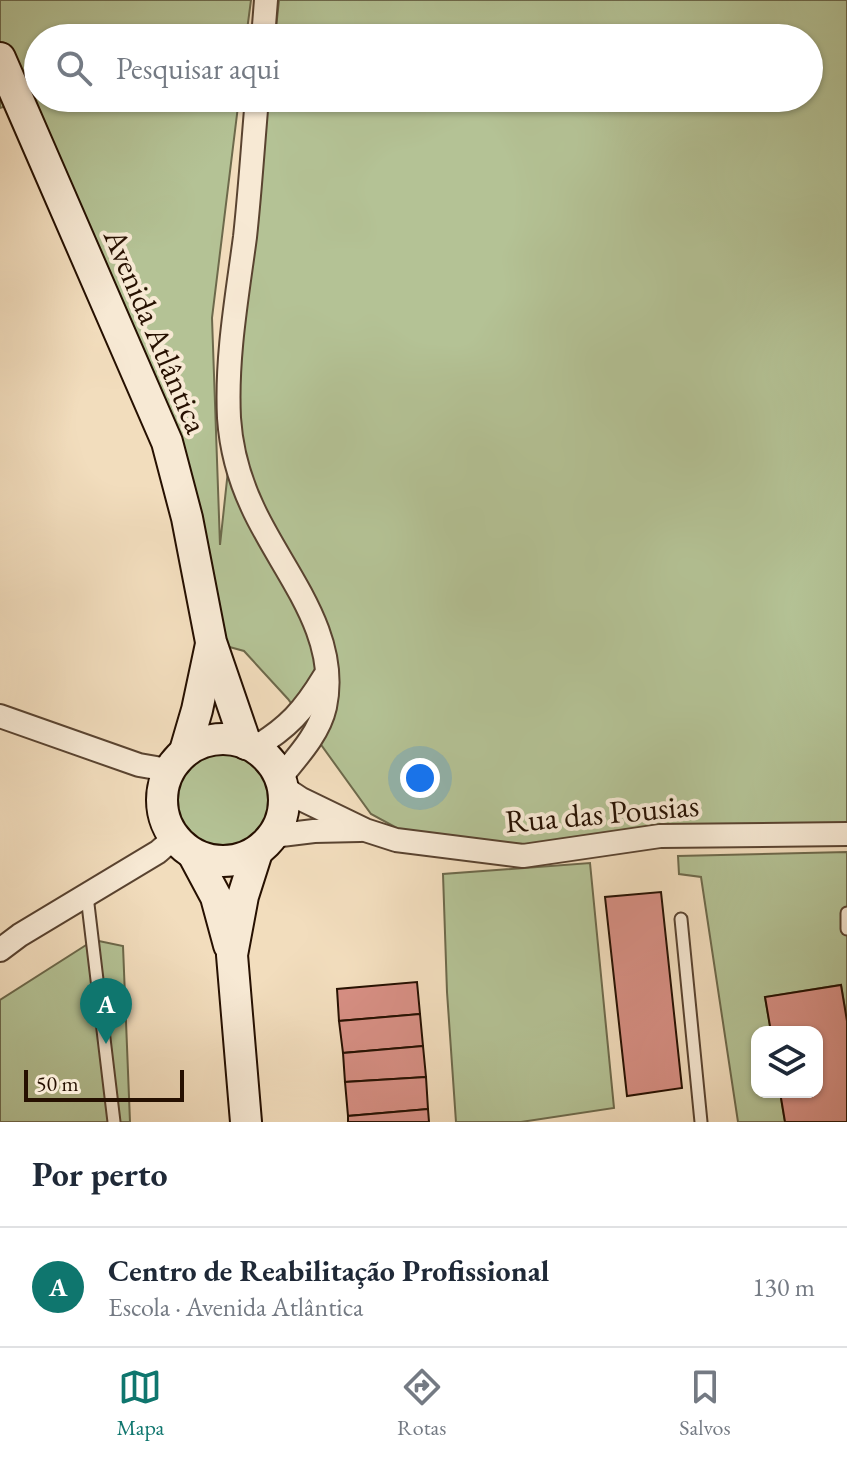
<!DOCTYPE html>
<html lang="pt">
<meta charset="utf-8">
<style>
:root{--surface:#fff;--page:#f2f2f3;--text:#1f2937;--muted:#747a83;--line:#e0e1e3;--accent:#0f766e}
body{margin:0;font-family:"EB Garamond",serif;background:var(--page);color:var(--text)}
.controls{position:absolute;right:24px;bottom:24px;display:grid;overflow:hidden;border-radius:16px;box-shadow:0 2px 6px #0004}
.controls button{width:72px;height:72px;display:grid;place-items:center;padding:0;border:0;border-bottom:2px solid var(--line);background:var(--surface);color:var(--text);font:40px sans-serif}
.scale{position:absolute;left:24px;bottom:20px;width:160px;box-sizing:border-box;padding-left:8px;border:4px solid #261001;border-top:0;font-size:22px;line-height:28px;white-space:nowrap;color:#261001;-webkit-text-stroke:6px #f7e9d4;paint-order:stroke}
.you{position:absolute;left:420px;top:778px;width:28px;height:28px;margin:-20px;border:6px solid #fff;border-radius:50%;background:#1a73e8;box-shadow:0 0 0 12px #1a73e833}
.badge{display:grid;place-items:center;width:52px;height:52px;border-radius:50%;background:var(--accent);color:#fff;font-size:26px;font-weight:700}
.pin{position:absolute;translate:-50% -66px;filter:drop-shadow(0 2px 4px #0008)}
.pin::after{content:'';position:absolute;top:42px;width:28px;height:24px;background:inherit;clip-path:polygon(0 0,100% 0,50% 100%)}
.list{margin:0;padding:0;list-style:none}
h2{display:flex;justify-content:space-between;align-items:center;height:104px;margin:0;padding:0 32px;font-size:34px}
h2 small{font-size:26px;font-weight:400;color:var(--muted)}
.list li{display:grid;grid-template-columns:52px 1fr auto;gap:24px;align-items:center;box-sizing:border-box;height:120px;padding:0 32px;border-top:2px solid var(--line)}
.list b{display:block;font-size:30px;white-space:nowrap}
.list p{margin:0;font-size:26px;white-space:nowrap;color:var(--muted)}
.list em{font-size:26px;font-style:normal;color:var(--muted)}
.icon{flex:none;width:44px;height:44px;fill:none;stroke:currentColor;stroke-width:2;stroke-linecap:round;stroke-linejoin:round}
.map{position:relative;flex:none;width:847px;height:1122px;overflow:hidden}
.search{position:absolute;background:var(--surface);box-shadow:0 2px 6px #0004;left:24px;right:24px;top:24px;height:88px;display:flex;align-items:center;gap:20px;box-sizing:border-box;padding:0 28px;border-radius:44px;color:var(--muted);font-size:30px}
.sheet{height:224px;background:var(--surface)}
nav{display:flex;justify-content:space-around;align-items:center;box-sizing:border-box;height:112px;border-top:2px solid var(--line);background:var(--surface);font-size:22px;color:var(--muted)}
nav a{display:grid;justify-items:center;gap:4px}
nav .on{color:var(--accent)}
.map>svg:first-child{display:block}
.green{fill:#b4c295;stroke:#6d694b;stroke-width:2}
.building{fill:#d78f84;stroke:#261001;stroke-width:2}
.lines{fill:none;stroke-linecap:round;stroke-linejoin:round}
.service-casing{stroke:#594330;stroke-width:15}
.minor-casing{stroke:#594330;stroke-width:26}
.secondary-casing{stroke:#261001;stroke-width:34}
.service{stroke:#f7e9d4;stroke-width:11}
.minor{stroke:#f7e9d4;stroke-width:22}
.secondary{stroke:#f7e9d4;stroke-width:30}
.labels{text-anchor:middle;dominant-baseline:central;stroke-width:8;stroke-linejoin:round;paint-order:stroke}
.street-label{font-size:32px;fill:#261001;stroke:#f7e9d4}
</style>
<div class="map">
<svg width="847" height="1122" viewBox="0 0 847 1122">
<rect width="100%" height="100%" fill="#f2ddbd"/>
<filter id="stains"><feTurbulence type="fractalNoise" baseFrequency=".0025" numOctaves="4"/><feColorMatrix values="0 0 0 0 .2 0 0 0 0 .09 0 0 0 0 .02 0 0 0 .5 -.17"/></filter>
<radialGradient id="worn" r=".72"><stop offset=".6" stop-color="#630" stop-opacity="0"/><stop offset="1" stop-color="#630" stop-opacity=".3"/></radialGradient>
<g class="green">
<polygon points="0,0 251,0 246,38 38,38 38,98 239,98 212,318 220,545 268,98 809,98 809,38 275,38 279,0 847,0 847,834 523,856 406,833 371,814 288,699 244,651 211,642 187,518 13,104 0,108"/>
<circle cx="223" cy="800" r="48"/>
<polygon points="847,852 847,1021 841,985 765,997 771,1032 757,1032 757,1092 780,1092 785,1122 738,1122 701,877 679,874 678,856"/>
<polygon points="590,863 614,1108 521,1122 456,1122 447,992 443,874"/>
<polygon points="94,940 123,946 130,1122 0,1122 0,1000"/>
</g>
<g class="building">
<polygon points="661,892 682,1088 627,1096 605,897"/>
<polygon points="417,982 420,1014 339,1021 337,989"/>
<polygon points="841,985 847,1021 847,1122 785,1122 780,1092 817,1092 817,1032 771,1032 765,997"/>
<polygon points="420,1014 423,1046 343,1053 339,1021"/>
<polygon points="423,1046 426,1077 345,1082 343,1053"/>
<polygon points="426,1077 428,1109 348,1116 345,1082"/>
<polygon points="428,1109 429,1122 348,1122 348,1116"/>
</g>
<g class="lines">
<defs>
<g id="service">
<polyline points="87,896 114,1122"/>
<polyline points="847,913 847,929"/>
<polyline points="681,919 701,1122"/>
</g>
<g id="minor">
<polyline points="263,38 266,0"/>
<path d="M 257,98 C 253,144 250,191 245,237 C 237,297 226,357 229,418 C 231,448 239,478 252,506 C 280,569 341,632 325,707 C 319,734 297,757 280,778"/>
<polyline points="0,716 139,765 168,770"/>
<path d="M 254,748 C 288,728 304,710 324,677"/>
<polyline points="283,787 301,799 365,830 396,840 523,856 660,836 847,834"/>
<polyline points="273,836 314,831 360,830"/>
<polyline points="0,950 20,935 158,852 174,838"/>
</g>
<g id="secondary">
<polyline points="0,58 167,442 187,518 211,642 246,744"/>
<circle cx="223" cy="800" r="61"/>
<polyline points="185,751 197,710 211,644"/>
<polyline points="193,854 216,897 229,945"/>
<polyline points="246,1122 232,955 243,896 257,852"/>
</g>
</defs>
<use href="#service" class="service-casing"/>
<use href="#minor" class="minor-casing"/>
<use href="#secondary" class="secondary-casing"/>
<use href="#service" class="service"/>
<use href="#minor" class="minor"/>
<use href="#secondary" class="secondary"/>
</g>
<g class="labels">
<g class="street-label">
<text transform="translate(156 331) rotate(67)">Avenida Atlântica</text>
<text transform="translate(602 813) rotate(-5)">Rua das Pousias</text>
</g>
</g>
<rect width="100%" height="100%" filter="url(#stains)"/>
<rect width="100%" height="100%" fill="url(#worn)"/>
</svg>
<div class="controls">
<button><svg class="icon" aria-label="layers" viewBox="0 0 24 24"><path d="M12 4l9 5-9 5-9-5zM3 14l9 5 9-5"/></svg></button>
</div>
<div class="scale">50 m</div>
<div class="you"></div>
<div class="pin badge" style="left:106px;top:1044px">A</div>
<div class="search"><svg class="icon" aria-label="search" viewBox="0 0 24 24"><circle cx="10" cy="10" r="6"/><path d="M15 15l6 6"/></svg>Pesquisar aqui</div>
</div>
<section class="sheet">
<h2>Por perto<small></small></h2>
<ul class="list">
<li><span class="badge">A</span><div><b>Centro de Reabilitação Profissional</b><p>Escola · Avenida Atlântica</p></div><em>130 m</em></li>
</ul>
</section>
<nav>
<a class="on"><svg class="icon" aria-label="map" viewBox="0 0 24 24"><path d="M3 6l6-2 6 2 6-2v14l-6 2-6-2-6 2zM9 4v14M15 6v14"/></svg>Mapa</a>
<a><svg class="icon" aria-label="directions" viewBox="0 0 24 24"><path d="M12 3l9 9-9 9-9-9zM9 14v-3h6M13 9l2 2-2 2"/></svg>Rotas</a>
<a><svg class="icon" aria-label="saved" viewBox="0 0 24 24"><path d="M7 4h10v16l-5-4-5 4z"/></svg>Salvos</a>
</nav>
